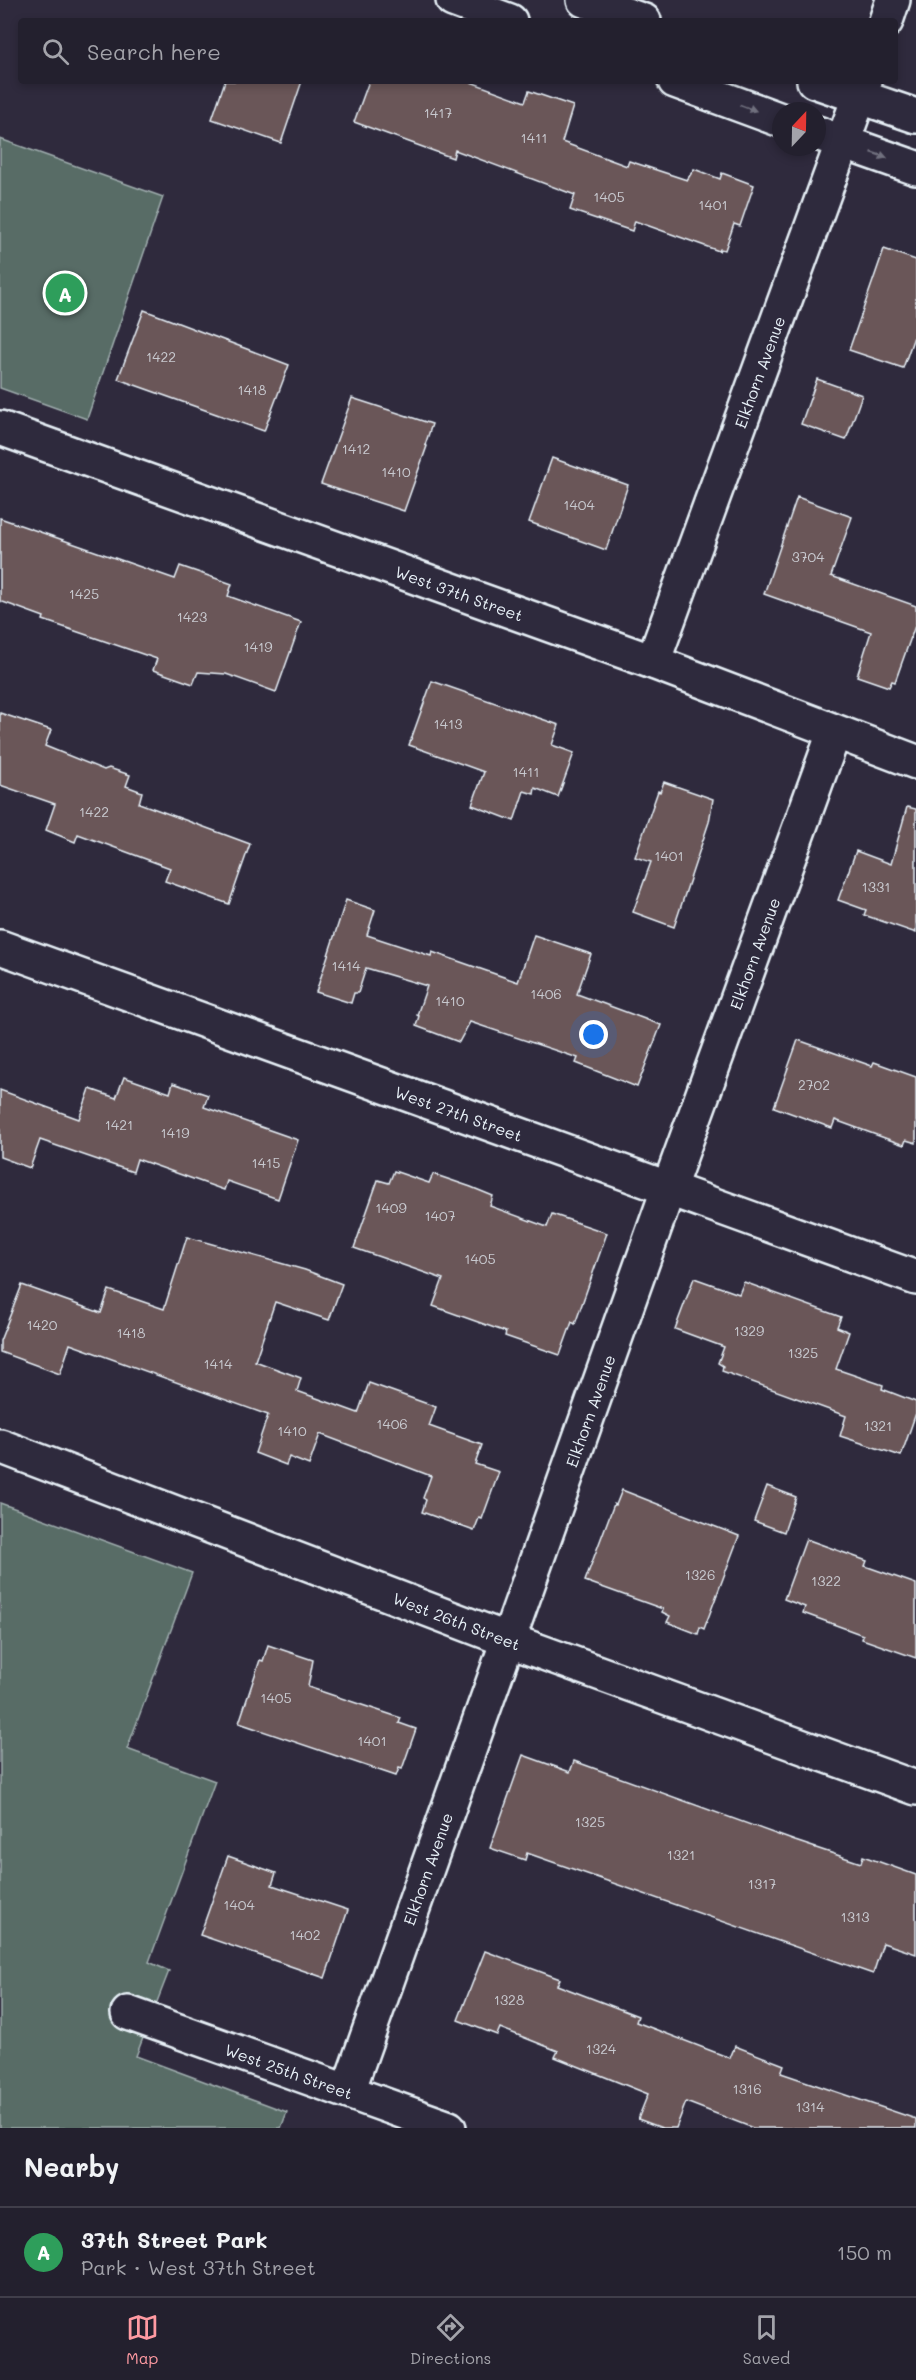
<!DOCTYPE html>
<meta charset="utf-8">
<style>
:root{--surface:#23202e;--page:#2b2836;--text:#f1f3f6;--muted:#a3a3aa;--line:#403e4a;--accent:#ff9aa2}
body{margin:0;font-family:Mali,sans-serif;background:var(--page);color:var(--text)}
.compass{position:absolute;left:772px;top:102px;width:54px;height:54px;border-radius:50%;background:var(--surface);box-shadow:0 3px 9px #0003;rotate:22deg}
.you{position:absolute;left:594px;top:1035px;width:21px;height:21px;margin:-15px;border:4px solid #fff;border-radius:50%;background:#1a73e8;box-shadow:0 0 0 9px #1a73e833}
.badge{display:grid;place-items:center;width:39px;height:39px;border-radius:50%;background:var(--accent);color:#fff;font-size:20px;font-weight:700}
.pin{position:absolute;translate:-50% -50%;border:3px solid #fff;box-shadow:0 2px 6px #0006}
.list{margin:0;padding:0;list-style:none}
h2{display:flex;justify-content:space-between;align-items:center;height:78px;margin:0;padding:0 24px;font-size:26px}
h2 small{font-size:20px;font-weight:400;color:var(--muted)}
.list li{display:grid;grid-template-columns:39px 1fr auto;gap:18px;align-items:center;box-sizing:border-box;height:90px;padding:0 24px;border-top:2px solid var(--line)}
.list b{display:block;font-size:22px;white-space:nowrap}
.list p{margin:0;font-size:20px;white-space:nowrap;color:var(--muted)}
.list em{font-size:20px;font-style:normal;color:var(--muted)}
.icon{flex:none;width:33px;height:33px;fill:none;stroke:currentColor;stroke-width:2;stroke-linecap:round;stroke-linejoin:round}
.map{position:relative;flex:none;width:916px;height:2128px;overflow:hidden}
.search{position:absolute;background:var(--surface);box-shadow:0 3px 9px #0003;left:18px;right:18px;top:18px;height:66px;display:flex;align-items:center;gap:15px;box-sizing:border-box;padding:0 21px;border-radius:6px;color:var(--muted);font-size:22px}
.sheet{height:168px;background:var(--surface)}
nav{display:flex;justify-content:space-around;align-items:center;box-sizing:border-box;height:84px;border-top:2px solid var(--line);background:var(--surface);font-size:16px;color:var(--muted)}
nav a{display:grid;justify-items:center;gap:3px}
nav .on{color:var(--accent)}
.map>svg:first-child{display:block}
.green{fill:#586c66;stroke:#a0aeaf;stroke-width:1.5}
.building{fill:#6b5659;stroke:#e8f1f8;stroke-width:1.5}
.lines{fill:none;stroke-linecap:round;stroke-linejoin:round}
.minor-casing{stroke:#e8f1f8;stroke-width:38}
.minor{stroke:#2f2a3d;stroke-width:33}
.oneway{fill:#70707e}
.labels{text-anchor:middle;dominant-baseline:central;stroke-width:4.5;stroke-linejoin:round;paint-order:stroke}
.number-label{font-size:14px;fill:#c9cad0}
.street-label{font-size:16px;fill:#e8f1f8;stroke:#2f2a3d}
</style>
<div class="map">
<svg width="916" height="2128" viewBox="0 0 916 2128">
<rect width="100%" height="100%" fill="#2f2a3d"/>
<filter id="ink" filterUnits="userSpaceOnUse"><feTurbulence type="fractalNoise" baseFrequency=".0167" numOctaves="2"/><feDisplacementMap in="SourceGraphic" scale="12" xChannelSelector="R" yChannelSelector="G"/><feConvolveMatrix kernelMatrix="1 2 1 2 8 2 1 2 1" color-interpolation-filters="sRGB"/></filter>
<g filter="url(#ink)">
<g class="green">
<polygon points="0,139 163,197 87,419 0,388"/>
<polygon points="0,1503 192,1573 127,1749 215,1781 149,1962 169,1971 136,2056 287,2112 281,2128 0,2128"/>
</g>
<g class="building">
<polygon points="225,81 302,81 281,143 212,119"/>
<polygon points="369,81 468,81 525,102 529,91 573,106 562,142 627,166 629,161 687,180 694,169 720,179 722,173 754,185 740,226 734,224 725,250 720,249 719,251 635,221 632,231 570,210 575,195 455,150 453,158 354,122"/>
<polygon points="884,249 916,260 916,331 903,368 849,350"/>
<polygon points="144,310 289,365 264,431 118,379"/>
<polygon points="817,379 862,395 846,440 801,424"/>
<polygon points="352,398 432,424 425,445 427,446 404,511 321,484"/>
<polygon points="552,458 628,485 606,550 529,522"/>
<polygon points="797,497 852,517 831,576 916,606 916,623 895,682 892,681 889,687 857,676 871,632 764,594"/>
<polygon points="0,518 175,579 180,566 232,584 228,596 301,622 276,692 226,674 198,672 193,684 153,670 157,659 43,620 44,617 0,601"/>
<polygon points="432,681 559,725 552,745 574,753 558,797 535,788 534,794 524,791 514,821 472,805 484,772 409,745"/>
<polygon points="0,713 51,730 45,746 104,770 109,768 130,775 126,786 142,792 139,803 250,844 229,904 165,881 170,868 78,834 75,842 46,830 55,804 0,785"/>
<polygon points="664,782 713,799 709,822 674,927 633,912 651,862 635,857 658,791 660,792"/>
<polygon points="907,807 916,809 916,933 864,915 866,910 838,900 856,851 891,864"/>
<polygon points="346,900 375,910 367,935 431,956 432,952 518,982 534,935 591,954 577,994 661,1025 637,1087 576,1063 578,1058 470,1022 459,1042 416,1026 419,1016 417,1015 427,986 366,968 358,993 354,993 351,1003 316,992"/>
<polygon points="798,1040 872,1066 874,1062 916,1077 916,1143 906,1140 904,1145 835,1120 832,1128 774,1107"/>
<polygon points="124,1077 170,1093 173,1083 208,1095 204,1107 298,1140 278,1199 227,1181 224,1190 137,1159 133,1172 40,1140 30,1168 0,1157 0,1090 79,1119 90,1089 116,1098"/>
<polygon points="394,1171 429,1183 433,1174 471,1187 493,1196 490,1206 547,1227 552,1214 607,1233 575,1324 572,1322 560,1355 505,1336 506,1332 433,1306 443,1279 354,1248 378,1180 389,1183"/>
<polygon points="187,1237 305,1270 342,1284 329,1320 275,1302 255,1361 301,1378 297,1391 358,1413 369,1383 436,1407 429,1426 482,1445 475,1464 499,1472 482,1519 479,1518 474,1531 422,1512 426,1500 423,1498 431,1476 320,1434 309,1465 289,1457 286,1465 255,1453 268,1415 70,1344 60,1374 0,1352 0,1341 22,1285 101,1313 109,1290 164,1309"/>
<polygon points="694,1278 739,1294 744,1282 841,1317 837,1327 849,1332 836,1369 883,1385 882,1389 916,1402 916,1413 901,1456 840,1436 846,1416 722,1371 723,1366 718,1363 724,1347 675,1329"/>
<polygon points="767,1486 796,1497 784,1532 754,1521"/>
<polygon points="622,1490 739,1536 704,1629 700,1627 698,1634 667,1622 670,1616 662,1612 663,1609 585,1581 614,1504 616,1505"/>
<polygon points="806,1539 867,1561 865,1566 916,1584 916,1658 862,1639 863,1635 803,1613 805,1607 784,1599"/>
<polygon points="268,1645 313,1660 308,1687 401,1718 399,1723 416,1729 402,1769 399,1768 396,1776 239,1723 260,1660 263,1661"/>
<polygon points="523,1755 570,1772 574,1761 795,1841 861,1863 863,1856 916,1875 916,1954 883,1943 873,1974 527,1853 525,1860 490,1848"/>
<polygon points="228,1856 276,1873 272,1885 348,1910 325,1978 200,1935"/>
<polygon points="485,1951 560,1979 557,1985 638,2016 636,2022 730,2058 735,2046 784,2065 781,2073 916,2119 916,2128 753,2128 686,2102 676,2128 662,2128 638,2119 648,2094 555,2057 558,2051 500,2028 497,2035 458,2020"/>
</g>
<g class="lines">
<defs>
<g id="minor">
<polyline points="453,0 510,21"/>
<polyline points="584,0 644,21"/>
<polyline points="886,21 893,0"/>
<polyline points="675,81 781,120"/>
<polyline points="814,81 916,116"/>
<polyline points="817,133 916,168"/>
<path id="s1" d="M 0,428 L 653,662 L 916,762"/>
<path id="s2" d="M 653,662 L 865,81"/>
<path id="s3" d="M 0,947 L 916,1278"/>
<path id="s4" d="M 0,1446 L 508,1640 L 916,1788"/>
<path id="s5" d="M 128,2013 L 449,2128"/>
<path id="s6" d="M 348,2091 L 668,1190 L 834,733"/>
</g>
</defs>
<use href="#minor" class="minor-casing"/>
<use href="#minor" class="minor"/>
</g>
<defs><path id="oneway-solid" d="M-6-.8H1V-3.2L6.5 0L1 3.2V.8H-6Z" transform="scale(1.5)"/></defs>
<g class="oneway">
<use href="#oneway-solid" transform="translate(748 108) rotate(20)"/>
<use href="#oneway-solid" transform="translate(879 155) rotate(19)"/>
</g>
</g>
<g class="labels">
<g class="number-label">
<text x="438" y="112">1417</text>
<text x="534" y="137">1411</text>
<text x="609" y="196">1405</text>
<text x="713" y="204">1401</text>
<text x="161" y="356">1422</text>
<text x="252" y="389">1418</text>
<text x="356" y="448">1412</text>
<text x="396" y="471">1410</text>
<text x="579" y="504">1404</text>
<text x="808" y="556">3704</text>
<text x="84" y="593">1425</text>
<text x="192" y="616">1423</text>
<text x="258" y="646">1419</text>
<text x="448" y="723">1413</text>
<text x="526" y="771">1411</text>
<text x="94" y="811">1422</text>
<text x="669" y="855">1401</text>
<text x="876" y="886">1331</text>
<text x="346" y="965">1414</text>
<text x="546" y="993">1406</text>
<text x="450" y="1000">1410</text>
<text x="814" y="1084">2702</text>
<text x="119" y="1124">1421</text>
<text x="175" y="1132">1419</text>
<text x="266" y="1162">1415</text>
<text x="391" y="1207">1409</text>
<text x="440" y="1215">1407</text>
<text x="480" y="1258">1405</text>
<text x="42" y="1324">1420</text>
<text x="749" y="1330">1329</text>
<text x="131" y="1332">1418</text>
<text x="803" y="1352">1325</text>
<text x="218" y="1363">1414</text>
<text x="392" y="1423">1406</text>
<text x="878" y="1425">1321</text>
<text x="292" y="1430">1410</text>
<text x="700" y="1574">1326</text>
<text x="826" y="1580">1322</text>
<text x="276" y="1697">1405</text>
<text x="372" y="1740">1401</text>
<text x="590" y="1821">1325</text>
<text x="681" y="1854">1321</text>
<text x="762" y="1883">1317</text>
<text x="239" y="1904">1404</text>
<text x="855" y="1916">1313</text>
<text x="305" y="1934">1402</text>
<text x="509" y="1999">1328</text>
<text x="601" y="2048">1324</text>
<text x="747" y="2088">1316</text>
<text x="810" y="2106">1314</text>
</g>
<g class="street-label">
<text stroke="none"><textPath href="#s2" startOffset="309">Elkhorn Avenue</textPath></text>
<text stroke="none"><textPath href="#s1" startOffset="488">West 37th Street</textPath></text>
<text stroke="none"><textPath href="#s6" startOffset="1208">Elkhorn Avenue</textPath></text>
<text stroke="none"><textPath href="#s3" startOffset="488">West 27th Street</textPath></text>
<text stroke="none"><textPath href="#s6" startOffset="722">Elkhorn Avenue</textPath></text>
<text stroke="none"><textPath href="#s4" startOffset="489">West 26th Street</textPath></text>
<text stroke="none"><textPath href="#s6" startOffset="236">Elkhorn Avenue</textPath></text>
<text stroke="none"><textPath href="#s5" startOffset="171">West 25th Street</textPath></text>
</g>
</g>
</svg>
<svg class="compass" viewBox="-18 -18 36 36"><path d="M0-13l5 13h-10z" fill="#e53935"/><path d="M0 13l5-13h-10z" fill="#a3a3aa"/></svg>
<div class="you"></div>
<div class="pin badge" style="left:65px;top:293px;background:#2e9e5b">A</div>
<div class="search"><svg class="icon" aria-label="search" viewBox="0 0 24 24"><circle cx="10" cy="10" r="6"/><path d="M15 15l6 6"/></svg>Search here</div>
</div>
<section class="sheet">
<h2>Nearby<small></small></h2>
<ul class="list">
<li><span class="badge" style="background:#2e9e5b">A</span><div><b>37th Street Park</b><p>Park · West 37th Street</p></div><em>150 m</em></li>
</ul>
</section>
<nav>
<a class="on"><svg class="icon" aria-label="map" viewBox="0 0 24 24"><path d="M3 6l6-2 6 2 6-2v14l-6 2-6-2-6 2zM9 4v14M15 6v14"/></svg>Map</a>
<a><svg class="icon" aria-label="directions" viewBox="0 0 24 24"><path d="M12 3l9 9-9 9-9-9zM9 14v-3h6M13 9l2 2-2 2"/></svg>Directions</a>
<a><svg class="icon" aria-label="saved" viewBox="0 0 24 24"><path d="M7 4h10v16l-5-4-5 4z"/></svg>Saved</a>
</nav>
